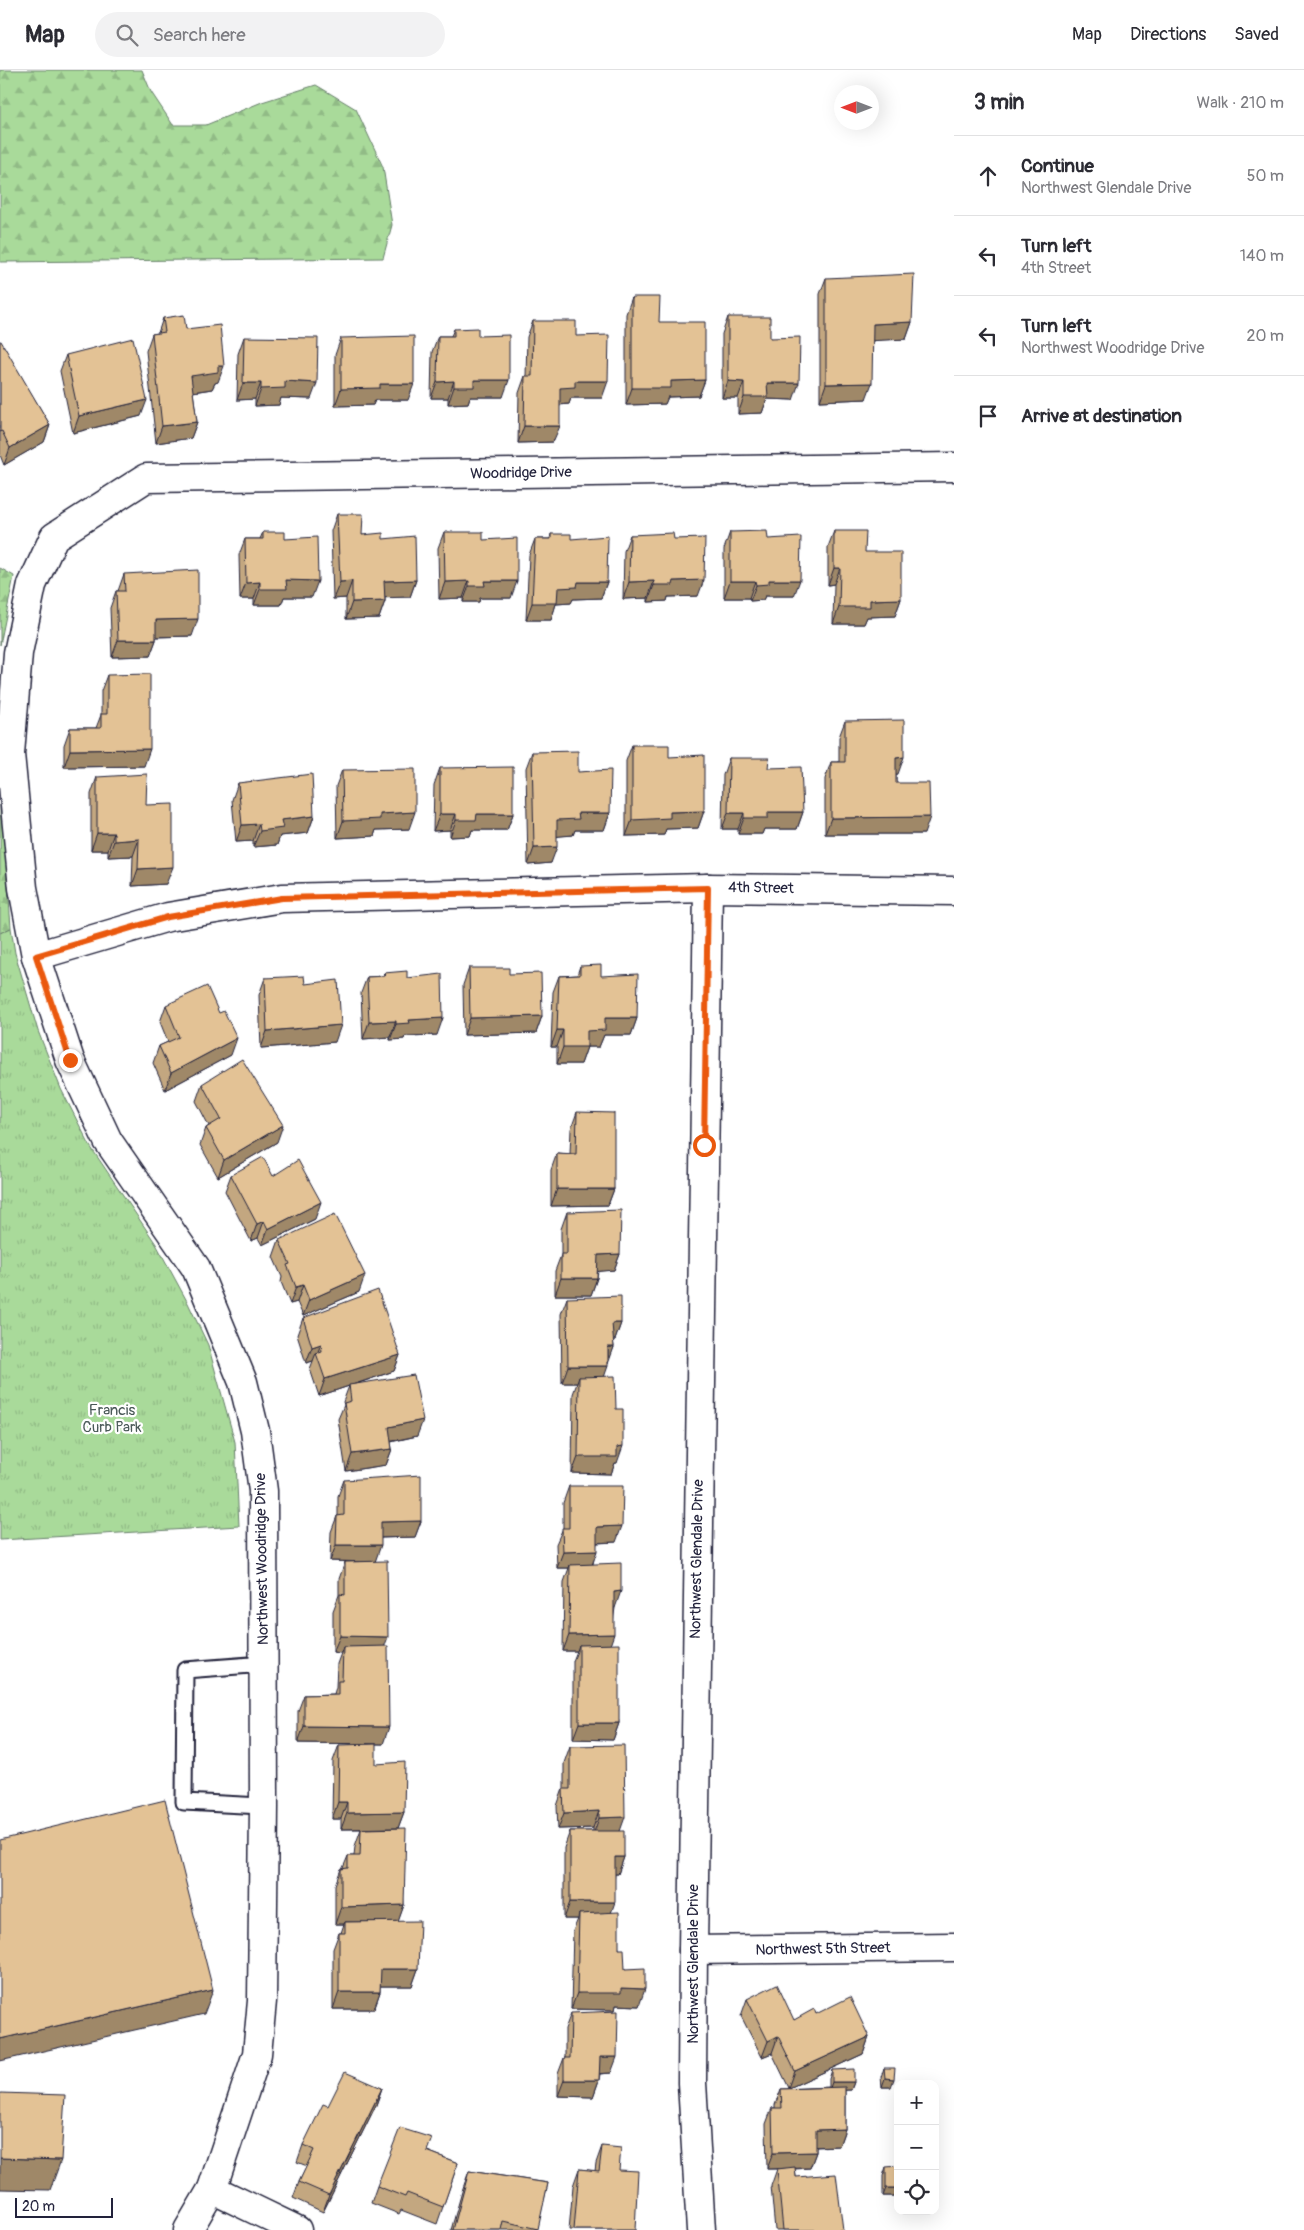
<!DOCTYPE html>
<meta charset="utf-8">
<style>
:root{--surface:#fff;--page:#f2f2f3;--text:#2b2b33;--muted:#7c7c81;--line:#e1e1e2}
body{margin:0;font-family:Pangolin,sans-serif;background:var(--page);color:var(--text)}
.controls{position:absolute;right:15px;bottom:15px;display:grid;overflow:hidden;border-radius:10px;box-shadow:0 5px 20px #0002}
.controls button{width:45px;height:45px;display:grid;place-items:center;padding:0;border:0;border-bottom:1px solid var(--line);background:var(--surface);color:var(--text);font:25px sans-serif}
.compass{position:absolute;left:834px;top:15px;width:45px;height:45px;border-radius:50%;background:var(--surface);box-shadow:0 5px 20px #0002;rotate:270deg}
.scale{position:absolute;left:15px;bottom:12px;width:98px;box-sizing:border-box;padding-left:5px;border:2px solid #22223b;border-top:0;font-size:14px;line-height:18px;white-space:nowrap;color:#22223b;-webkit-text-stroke:4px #fff;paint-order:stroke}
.stop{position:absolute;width:15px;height:15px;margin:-11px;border:4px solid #ea580c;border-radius:50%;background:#fff}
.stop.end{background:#ea580c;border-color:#fff;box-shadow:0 1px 5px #0008}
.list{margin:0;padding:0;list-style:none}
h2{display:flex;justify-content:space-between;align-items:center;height:65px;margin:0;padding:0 20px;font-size:21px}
h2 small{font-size:16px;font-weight:400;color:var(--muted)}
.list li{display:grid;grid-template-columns:32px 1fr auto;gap:15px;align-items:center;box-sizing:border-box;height:80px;padding:0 20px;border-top:1px solid var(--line)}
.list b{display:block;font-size:19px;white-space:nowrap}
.list p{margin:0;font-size:16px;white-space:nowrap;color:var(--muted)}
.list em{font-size:16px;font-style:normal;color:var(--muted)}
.icon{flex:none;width:28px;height:28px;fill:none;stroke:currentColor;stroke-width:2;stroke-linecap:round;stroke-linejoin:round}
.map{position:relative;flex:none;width:954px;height:2160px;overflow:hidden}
header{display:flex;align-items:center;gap:30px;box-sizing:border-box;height:70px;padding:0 25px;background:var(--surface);border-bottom:1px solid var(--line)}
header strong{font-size:24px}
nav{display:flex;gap:28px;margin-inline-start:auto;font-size:18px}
.search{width:350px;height:45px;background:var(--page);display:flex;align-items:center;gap:12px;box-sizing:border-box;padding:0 18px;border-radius:28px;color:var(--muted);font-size:19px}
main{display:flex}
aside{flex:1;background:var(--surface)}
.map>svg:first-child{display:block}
.forest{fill:url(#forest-firs);stroke:#667e6a}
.park{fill:url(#park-tufts);stroke:#667e6a}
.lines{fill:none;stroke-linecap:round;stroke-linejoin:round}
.service-casing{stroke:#22223b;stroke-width:19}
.minor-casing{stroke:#22223b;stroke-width:31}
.service{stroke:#fff;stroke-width:15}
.minor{stroke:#fff;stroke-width:28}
.wall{fill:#c3a780;stroke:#22223b}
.shaded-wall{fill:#9f8868;stroke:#22223b}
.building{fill:#e3c295;stroke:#22223b}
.route{stroke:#ea580c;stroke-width:6}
.labels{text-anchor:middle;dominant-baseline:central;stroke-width:4.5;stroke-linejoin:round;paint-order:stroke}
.street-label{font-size:15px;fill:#22223b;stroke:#fff}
.park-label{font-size:15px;fill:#4a5958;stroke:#fff}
</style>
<header>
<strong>Map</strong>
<div class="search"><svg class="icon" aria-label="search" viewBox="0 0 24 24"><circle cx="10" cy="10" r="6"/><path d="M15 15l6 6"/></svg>Search here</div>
<nav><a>Map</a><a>Directions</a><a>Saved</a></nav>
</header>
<main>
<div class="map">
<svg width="954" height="2160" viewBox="0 0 954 2160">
<defs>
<pattern id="forest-firs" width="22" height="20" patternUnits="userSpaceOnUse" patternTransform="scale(1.25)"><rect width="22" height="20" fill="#a9da9a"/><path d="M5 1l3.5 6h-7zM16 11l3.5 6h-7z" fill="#91bb86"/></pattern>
<pattern id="park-tufts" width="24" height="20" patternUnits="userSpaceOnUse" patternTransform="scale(1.25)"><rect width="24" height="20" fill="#a9da9a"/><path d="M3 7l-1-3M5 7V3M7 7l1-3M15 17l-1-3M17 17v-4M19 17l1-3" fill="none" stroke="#91bb86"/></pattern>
</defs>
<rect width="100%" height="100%" fill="#fff"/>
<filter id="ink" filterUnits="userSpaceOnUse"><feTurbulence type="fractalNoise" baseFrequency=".02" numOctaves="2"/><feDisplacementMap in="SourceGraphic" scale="10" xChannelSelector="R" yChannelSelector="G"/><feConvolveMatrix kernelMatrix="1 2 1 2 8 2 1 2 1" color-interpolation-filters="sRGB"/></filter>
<g filter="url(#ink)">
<g class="forest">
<polygon points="0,0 142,0 151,22 173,55 206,55 262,32 316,15 356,39 383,97 392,155 383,188 0,192"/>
<polygon points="0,498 14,506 0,575"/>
<polygon points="0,701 11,858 0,863"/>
</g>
<polygon class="park" points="11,858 15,883 38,961 61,1019 90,1076 156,1174 188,1233 208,1275 235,1372 239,1456 0,1470 0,863"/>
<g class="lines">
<defs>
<polyline id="service" points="264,1594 185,1600 184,1732 264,1736"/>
<g id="minor">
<polyline points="36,886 168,847 282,828 708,818 954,821"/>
<polyline points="693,1880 954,1877"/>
<polyline points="212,2119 297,2160"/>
<polyline points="188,2160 212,2119 257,1984 262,1931 264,1736 263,1421 255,1361 243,1312 196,1198 108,1071 70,990 36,886 23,818 10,684 18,583 32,515 54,467 146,408 954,397"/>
<polyline points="701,2160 692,2013 693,1880 708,818"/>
</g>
</defs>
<use href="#service" class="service-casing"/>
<use href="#minor" class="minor-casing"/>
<use href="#service" class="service"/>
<use href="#minor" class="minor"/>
</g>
<g class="wall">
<polygon points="826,208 912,252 906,269 873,270 866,329 820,331 820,224"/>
<polygon points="632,227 659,252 705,310 699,326 668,327 665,334 626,335 626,244"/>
<polygon points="728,247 770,268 793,330 767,329 762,343 738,344 738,328 722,328 722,264"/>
<polygon points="163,248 186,259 218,312 215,313 212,319 193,322 197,352 191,368 156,373 146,281 152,264 158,263"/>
<polygon points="533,251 576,266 602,328 571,328 569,334 560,335 553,372 518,373 519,323 525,306 526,306 527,267"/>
<polygon points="454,259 478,266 503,327 470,327 468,333 448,334 448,328 431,328 432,282 438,266 451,266"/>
<polygon points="244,267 311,329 281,328 279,335 255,336 255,329 237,330 238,284"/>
<polygon points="341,268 408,330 375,330 373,335 335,336 335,285"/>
<polygon points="0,271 50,355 44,372 4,395 0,385"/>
<polygon points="66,285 141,346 73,363 60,301"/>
<polygon points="337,444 362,465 383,469 416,510 410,527 385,527 385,531 379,548 346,549 346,528 333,529 331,461"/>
<polygon points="834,461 865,482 901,529 895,546 867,547 864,554 833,554 834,514 828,515 828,477"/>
<polygon points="263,462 285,469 312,527 284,527 281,535 254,535 254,529 240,529 239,485 245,469 260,469"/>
<polygon points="444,462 483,470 511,528 480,528 479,532 463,532 463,528 439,529 438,478"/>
<polygon points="730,462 768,469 794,526 765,526 763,530 750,531 749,528 724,528 724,479"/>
<polygon points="551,464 571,469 607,512 601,528 573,529 571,533 556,534 551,550 526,550 529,485 535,469 550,469"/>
<polygon points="630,465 674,469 698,526 668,527 667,531 648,532 648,528 623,529 624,481"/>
<polygon points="124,504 192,566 156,567 156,570 150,586 112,587 110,538 116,521 118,521"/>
<polygon points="107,605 144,696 64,697 64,675 70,658 96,658 101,645 101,621"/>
<polygon points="845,651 898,704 896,704 896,713 924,764 825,764 825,709 831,692 839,692 839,667"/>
<polygon points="632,675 704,741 698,758 666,759 664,765 626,766 626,691"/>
<polygon points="532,682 578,702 610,743 604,760 575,760 573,765 557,766 551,793 528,795 526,698"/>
<polygon points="729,688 768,698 803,742 797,759 764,759 762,764 738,764 738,759 722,759 723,705"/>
<polygon points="440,698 513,744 507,760 472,760 470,766 450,767 450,760 433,761 434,715"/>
<polygon points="342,700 409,759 376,760 374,766 337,768 336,716"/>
<polygon points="97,707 146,735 166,814 132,816 133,786 108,787 108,780 91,780 91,724"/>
<polygon points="238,713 314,746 308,763 280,766 277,775 253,777 253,771 236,772 232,730"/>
<polygon points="580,896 601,906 637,948 631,965 604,965 599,977 587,977 581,994 557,994 557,977 551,977 553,922 559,906 577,905"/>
<polygon points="469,898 509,904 542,946 536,963 464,965 463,915"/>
<polygon points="384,903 407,908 437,965 405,966 404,969 390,970 390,967 363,969 361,923 367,907 383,906"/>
<polygon points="265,908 305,914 335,972 261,978 259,925"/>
<polygon points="166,935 231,985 165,1020 153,993 159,976 168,972 160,952"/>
<polygon points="202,1014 277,1072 218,1107 200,1075 206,1058 209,1056 196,1031"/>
<polygon points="577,1042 614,1119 608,1135 551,1136 551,1100 557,1083 570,1084 571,1059"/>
<polygon points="231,1105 273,1106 315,1149 262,1175 258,1168 251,1171 225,1121"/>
<polygon points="567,1142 620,1184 614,1200 598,1201 597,1208 591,1225 555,1225 555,1201 561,1185 561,1159"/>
<polygon points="279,1170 359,1222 303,1246 297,1232 290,1234 281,1212 282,1207 273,1187"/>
<polygon points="567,1228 621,1253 615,1270 613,1270 614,1277 608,1292 604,1306 617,1393 615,1393 611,1404 572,1403 573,1324 577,1313 562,1313 561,1244"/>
<polygon points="303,1248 400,1285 394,1301 353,1315 417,1366 391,1372 392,1379 386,1395 346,1401 338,1349 344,1335 343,1332 349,1316 319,1326 310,1299 313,1291 306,1293 297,1265"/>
<polygon points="344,1410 421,1451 415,1467 381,1468 375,1491 384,1576 383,1674 298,1673 298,1641 304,1625 334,1624 336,1617 337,1594 341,1583 333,1582 333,1541 339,1525 339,1509 345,1492 361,1492 330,1491 331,1462 337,1446 338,1446 338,1426"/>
<polygon points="569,1416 616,1472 597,1473 593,1494 615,1538 610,1574 619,1653 613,1670 573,1669 573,1591 577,1581 563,1581 564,1512 569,1498 557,1498 556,1474 563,1458 563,1433"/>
<polygon points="339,1675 376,1694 404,1742 398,1758 404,1835 398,1851 418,1899 412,1916 380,1916 380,1922 374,1939 333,1939 333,1879 339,1863 341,1863 344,1854 335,1854 335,1815 341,1799 343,1798 348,1786 354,1786 355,1776 361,1759 377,1759 341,1759 341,1749 332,1749 333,1691"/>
<polygon points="570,1676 620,1761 624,1787 618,1804 615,1804 611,1843 619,1879 625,1899 639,1936 616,1935 615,1940 571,1939 573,1861 578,1849 564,1849 564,1778 570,1761 593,1761 593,1758 558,1759 557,1736 563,1719 564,1719 564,1693"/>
<polygon points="747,1929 794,1950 816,1944 869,1967 863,1984 789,2018 772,1983 762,1987 741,1946"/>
<polygon points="571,1943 611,2003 600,2004 599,2010 593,2027 558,2026 558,2004 564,1988 565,1988 565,1959"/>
<polygon points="884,1998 891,2017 882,2017 881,2007"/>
<polygon points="832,2000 854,2012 851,2020 845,2020 845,2059 839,2076 816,2077 816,2082 810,2098 795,2099 796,2107 843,2160 775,2160 771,2116 777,2099 779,2099 767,2099 766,2054 772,2038 775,2038 775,2035 781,2019 829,2017 829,2009"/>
<polygon points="382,2018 376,2035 323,2142 293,2128 299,2112 307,2096 297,2092 303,2075 328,2036"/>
<polygon points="602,2076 619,2100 635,2160 569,2160 573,2116 579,2099 595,2101 596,2093"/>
<polygon points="427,2081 458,2093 437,2154 401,2140 399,2144 371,2133 377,2116"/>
<polygon points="886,2097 895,2126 883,2126 883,2106"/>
<polygon points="469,2101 548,2113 537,2160 451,2160 463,2118"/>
</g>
<g class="shaded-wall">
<polygon points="912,252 906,269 867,271 873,254"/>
<polygon points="218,296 224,296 218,312 215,313 212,319 185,323 191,306"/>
<polygon points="474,310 509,310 503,327 470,327 468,333 448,334 454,317"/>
<polygon points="705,310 699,326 668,327 665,334 626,335 632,318 671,311"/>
<polygon points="285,311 317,313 311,329 281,328 279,335 255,336 261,319"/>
<polygon points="454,311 448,328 431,328 437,312"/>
<polygon points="575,311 608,311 602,328 571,328 569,334 553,335 560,318"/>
<polygon points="728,311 744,312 738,328 722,328"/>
<polygon points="243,313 261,313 255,329 237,330"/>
<polygon points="767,313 799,313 793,330 767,329 762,343 738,344 744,327"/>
<polygon points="872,313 866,329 820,331 826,314"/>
<polygon points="380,314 414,314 408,330 375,330 373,335 335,336 341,319"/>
<polygon points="147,330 141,346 73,363 79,346"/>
<polygon points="197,352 191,368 156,373 162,356"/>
<polygon points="50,355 44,372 4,395 10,378"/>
<polygon points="524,356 560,356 553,372 518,373"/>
<polygon points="834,498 840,498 834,514 828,515"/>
<polygon points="286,510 318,511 312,527 284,527 281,535 254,535 260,519"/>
<polygon points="416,510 410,527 378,528 384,511"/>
<polygon points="704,510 698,526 668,527 667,531 648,532 654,515 674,511"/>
<polygon points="769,510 800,510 794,526 765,526 763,530 750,531 756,515"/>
<polygon points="352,511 346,528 333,529 340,512"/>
<polygon points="469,511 463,528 439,529 445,512"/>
<polygon points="484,511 517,511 511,528 480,528 479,532 463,532 469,516"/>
<polygon points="654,511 648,528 623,529 629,512"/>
<polygon points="730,511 755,511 749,528 724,528"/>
<polygon points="260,512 254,529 240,529 246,513"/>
<polygon points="578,512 607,512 601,528 573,529 571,533 556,534 551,550 526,550 532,533 558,518"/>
<polygon points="901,529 895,546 867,547 864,554 833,554 839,537 870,530"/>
<polygon points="385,531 379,548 346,549 352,532"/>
<polygon points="198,549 192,566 150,567 156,550"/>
<polygon points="118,570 156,570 150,586 112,587"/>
<polygon points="150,679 144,696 64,697 70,680"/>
<polygon points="904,687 898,704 890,705 896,688"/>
<polygon points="704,741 698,758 666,759 664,765 626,766 632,750 670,742"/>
<polygon points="415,742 409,759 376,760 374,766 337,768 343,751 380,744"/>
<polygon points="768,742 803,742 797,759 764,759 762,764 738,764 744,748"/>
<polygon points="578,743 610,743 604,760 575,760 573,765 551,767 557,750"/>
<polygon points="728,743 744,743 738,759 722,759"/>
<polygon points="440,744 456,744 450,760 433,761"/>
<polygon points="477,744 513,744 507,760 472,760 470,766 450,767 456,750"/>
<polygon points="314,746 308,763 280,766 277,775 253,777 260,761 281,750"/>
<polygon points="930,747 924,764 825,764 831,748"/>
<polygon points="259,754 253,771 236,772 242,755"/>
<polygon points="97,763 114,763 108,780 91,780"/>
<polygon points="139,769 133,786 108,787 114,771"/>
<polygon points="557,777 551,793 528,795 534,778"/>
<polygon points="173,797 166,814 132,816 138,799"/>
<polygon points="542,946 536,963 464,965 470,948"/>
<polygon points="443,948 437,965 405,966 404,969 390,970 396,954 409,950"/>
<polygon points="605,948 637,948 631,965 604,965 599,977 587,977 581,994 557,994 563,977"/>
<polygon points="396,951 390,967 363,969 369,952"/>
<polygon points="341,955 335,972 261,978 267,961"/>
<polygon points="557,960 563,960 557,977 551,977"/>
<polygon points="237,968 231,985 165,1020 171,1003"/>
<polygon points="283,1055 277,1072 218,1107 224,1090"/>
<polygon points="557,1119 614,1119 608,1135 551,1136"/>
<polygon points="321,1132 315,1149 262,1175 268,1159"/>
<polygon points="264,1151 258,1168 251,1171 257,1154"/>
<polygon points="620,1184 614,1200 592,1202 598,1185"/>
<polygon points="365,1205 359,1222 303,1246 309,1230"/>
<polygon points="561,1208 597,1208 591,1225 555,1225"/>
<polygon points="303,1215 297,1232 290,1234 296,1217"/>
<polygon points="612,1253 621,1253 615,1270 606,1270"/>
<polygon points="321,1274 317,1284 316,1283 313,1291 306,1293 312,1277"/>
<polygon points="608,1277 614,1277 608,1294"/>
<polygon points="400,1285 394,1301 319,1326 325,1309"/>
<polygon points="568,1296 608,1296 602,1313 579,1307 577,1313 562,1313"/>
<polygon points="423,1350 417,1366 383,1373 389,1357"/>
<polygon points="623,1376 617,1393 615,1393 611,1404 572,1403 578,1387 617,1377"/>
<polygon points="392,1379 386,1395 346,1401 352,1384"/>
<polygon points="421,1451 415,1467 375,1468 381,1452"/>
<polygon points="622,1456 616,1472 591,1473 597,1457"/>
<polygon points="336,1475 381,1475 375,1492 330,1491"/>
<polygon points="597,1481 591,1498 570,1495 569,1498 557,1498 563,1482"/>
<polygon points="621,1521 615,1538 608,1538 614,1522"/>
<polygon points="614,1564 608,1581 579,1575 577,1581 563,1581 569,1565"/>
<polygon points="340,1566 388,1567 382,1583 343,1577 341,1583 333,1582"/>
<polygon points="579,1653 619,1653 613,1670 573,1669"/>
<polygon points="304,1656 389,1657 383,1674 298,1673"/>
<polygon points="338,1732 347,1732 341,1749 332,1749"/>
<polygon points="599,1741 593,1758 558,1759 564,1743"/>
<polygon points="404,1742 398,1758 341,1759 347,1743"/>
<polygon points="625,1747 619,1764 593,1765 599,1748"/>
<polygon points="615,1787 624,1787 618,1804 609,1804"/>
<polygon points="570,1832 615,1832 609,1849 579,1844 578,1849 564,1849"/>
<polygon points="404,1835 398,1852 345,1852 344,1854 335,1854 341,1837"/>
<polygon points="381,1899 418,1899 412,1916 375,1916"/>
<polygon points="621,1918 645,1919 639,1936 616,1935 615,1940 571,1939 577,1923"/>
<polygon points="213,1920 204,1944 0,1991 0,1969"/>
<polygon points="339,1922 380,1922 374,1939 333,1939"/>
<polygon points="778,1966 772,1983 762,1987 768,1971"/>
<polygon points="869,1967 863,1984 789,2018 795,2001"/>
<polygon points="600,1987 617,1987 611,2003 594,2004"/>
<polygon points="885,2008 894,2009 891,2017 882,2017"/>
<polygon points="564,2010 599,2010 593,2027 558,2026"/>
<polygon points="832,2012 854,2012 851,2020 829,2021"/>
<polygon points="382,2018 376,2035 323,2142 329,2125"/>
<polygon points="845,2059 839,2076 810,2077 816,2060"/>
<polygon points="816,2082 810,2098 767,2099 773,2083"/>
<polygon points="0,2088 61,2090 50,2120 0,2119"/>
<polygon points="886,2118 898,2118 895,2126 883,2126"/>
</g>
<g class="building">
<polygon points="914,204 912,252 873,254 872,313 826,314 826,208"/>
<polygon points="632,227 660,227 659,252 705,252 705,310 671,311 671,318 632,318"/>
<polygon points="184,245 186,259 220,255 224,296 218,296 218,302 191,306 197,352 162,356 152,264 165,262 163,248"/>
<polygon points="728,247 770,247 770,268 800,267 799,313 767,313 768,327 744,327 744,312 728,311"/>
<polygon points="533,251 576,251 576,266 609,265 608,311 575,311 575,317 560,318 560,356 524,356 525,306 532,306"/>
<polygon points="478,258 478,266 509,265 509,310 474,310 474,317 454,317 454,311 437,312 438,266 454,266 454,259"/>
<polygon points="414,266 414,314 380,314 380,318 341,319 341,268"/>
<polygon points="244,267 318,268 317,313 285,311 285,318 261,319 261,313 243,313"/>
<polygon points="133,268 147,330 79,346 66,285"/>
<polygon points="0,271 1,271 50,355 10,378 2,361 0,362"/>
<polygon points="337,444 363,444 362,465 383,463 383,469 415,466 416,510 384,511 385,531 352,532 352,511 340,512"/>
<polygon points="767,461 768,469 801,467 800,510 769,510 769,514 756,515 755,511 730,511 730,462"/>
<polygon points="834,461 866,461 865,482 901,482 901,529 870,530 870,537 839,537 840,498 834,498"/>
<polygon points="263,462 285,462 285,469 317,467 318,511 286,510 287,519 260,519 260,512 246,513 245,469 263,469"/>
<polygon points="444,462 483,462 483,470 517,468 517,511 484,511 485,516 469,516 469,511 445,512"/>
<polygon points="673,463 674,469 705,468 704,510 674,511 673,515 654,515 654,511 629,512 630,465"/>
<polygon points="551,464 571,464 571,469 608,466 607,512 578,512 577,517 558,518 557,533 532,533 535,469 551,469"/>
<polygon points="198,500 198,549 156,550 156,570 118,570 116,521 125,521 124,504"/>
<polygon points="150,604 150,679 70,680 70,658 101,658 101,644 107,644 107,605"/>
<polygon points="904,650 904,687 896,688 896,713 929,713 930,747 831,748 831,692 845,692 845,651"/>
<polygon points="632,675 669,675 669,687 704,685 704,741 670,742 670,748 632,750"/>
<polygon points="578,681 578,702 611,700 610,743 578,743 579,749 557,750 557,777 534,778 532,682"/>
<polygon points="729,688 769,688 768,698 801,697 803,742 768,742 768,748 744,748 744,743 728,743"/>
<polygon points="513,697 513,744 477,744 476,750 456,750 456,744 440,744 440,698"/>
<polygon points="415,699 415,742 380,744 380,749 343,751 342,700"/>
<polygon points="147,704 146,735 173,734 173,797 138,799 139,769 114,771 114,763 97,763 97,707"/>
<polygon points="312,704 314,746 281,750 283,758 260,761 259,754 242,755 238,713"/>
<polygon points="601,895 601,906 638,904 637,948 605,948 605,960 587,961 587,977 563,977 563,960 557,960 559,906 580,905 580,896"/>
<polygon points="469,898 509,898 509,904 541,903 542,946 470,948"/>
<polygon points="407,901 407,908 442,904 443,948 409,950 410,953 396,954 396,951 369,952 367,907 385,906 384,903"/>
<polygon points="304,906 305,914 338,910 341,955 267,961 265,908"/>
<polygon points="207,916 219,943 224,941 237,968 171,1003 159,976 179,967 166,935"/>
<polygon points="242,989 283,1055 224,1090 206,1058 221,1049 202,1014"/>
<polygon points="577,1042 614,1043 614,1119 557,1119 557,1083 576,1084"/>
<polygon points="263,1087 273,1106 298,1090 321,1132 268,1159 264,1151 257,1154 231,1105"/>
<polygon points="621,1140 620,1184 598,1185 597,1208 561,1208 561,1184 567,1184 567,1142"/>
<polygon points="335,1144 365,1205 309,1230 303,1215 296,1217 287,1195 290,1194 279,1170"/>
<polygon points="378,1220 400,1285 325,1309 316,1283 322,1281 321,1274 312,1277 303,1248"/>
<polygon points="621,1226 621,1253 612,1253 614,1277 608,1277 608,1296 568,1296 567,1228"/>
<polygon points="414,1305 423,1350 389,1357 392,1379 352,1384 344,1333 351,1331 349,1315"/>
<polygon points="615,1306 616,1339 623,1339 623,1376 617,1377 617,1387 578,1387 579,1307"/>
<polygon points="421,1405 421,1451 381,1452 381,1475 336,1475 337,1446 344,1445 344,1410"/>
<polygon points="569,1416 623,1416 622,1456 597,1457 597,1481 563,1482 562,1458 569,1458"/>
<polygon points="387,1491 388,1567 340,1566 340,1524 345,1525 345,1492"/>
<polygon points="621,1493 621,1521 614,1522 614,1564 569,1565 570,1495"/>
<polygon points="619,1574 619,1653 579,1653 579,1575"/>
<polygon points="388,1576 389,1657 304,1656 304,1625 338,1624 338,1611 342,1611 343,1577"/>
<polygon points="376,1674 376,1694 405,1692 404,1742 347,1743 347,1732 338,1732 339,1675"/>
<polygon points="624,1675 625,1747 599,1748 599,1741 564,1743 563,1719 570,1719 570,1676"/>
<polygon points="165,1730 213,1920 0,1969 0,1770"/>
<polygon points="406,1758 404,1835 341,1837 341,1799 348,1798 348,1786 360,1786 361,1759"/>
<polygon points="570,1761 624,1761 624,1787 615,1787 615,1832 570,1832"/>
<polygon points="619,1842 619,1879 624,1879 625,1899 645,1898 645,1919 621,1918 621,1923 577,1923 579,1844"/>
<polygon points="420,1851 418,1899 381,1899 380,1922 339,1922 339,1863 345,1863 345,1852"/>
<polygon points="777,1914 794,1950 814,1939 816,1944 850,1927 869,1967 795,2001 778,1966 768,1971 747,1929"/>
<polygon points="618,1941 617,1987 600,1987 599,2010 564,2010 564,1988 570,1988 571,1943"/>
<polygon points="884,1998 895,1998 894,2009 885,2008"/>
<polygon points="854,1999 854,2012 832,2012 832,2000"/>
<polygon points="345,2002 382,2018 329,2125 299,2112 314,2080 303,2075 323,2034 328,2036"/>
<polygon points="845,2017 845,2059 816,2060 816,2082 773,2083 772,2038 782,2038 781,2019"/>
<polygon points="0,2023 65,2025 61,2090 0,2088"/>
<polygon points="400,2058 432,2068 427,2081 458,2093 443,2137 407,2123 405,2127 377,2116"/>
<polygon points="602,2076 621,2078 619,2100 638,2101 635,2160 574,2160 579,2099 599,2101"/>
<polygon points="898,2096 898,2118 886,2118 886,2097"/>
<polygon points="795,2097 796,2107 836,2104 843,2160 783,2160 777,2099"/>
<polygon points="469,2101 548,2113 538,2159 503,2151 501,2160 453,2160"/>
</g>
</g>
<g class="lines" filter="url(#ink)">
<polyline class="route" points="70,990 36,886 168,847 282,828 708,818 704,1075"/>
</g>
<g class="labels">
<g class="street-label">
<text transform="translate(521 403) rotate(-1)">Woodridge Drive</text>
<text transform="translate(761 818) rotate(1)">4th Street</text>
<text transform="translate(262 1489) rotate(-91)">Northwest Woodridge Drive</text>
<text transform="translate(697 1489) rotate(-89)">Northwest Glendale Drive</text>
<text transform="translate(823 1879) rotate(-1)">Northwest 5th Street</text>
<text transform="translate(693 1894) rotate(-90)">Northwest Glendale Drive</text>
</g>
<g class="park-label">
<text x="112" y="1340">Francis<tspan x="112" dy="17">Curb Park</tspan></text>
</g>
</g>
</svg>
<div class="controls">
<button>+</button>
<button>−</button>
<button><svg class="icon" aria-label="locate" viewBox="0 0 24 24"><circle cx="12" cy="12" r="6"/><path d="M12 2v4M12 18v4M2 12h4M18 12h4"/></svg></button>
</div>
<svg class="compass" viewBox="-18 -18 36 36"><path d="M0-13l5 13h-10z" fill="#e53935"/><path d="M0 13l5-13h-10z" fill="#7c7c81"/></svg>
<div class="scale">20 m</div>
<div class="stop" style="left:704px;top:1075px"></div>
<div class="stop end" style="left:70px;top:990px"></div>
</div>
<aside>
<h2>3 min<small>Walk · 210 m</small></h2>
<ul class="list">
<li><svg class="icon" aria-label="ahead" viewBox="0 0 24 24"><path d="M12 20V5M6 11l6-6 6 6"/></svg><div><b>Continue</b><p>Northwest Glendale Drive</p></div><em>50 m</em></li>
<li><svg class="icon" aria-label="left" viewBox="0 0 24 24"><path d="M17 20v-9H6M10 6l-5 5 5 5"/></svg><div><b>Turn left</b><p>4th Street</p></div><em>140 m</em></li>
<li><svg class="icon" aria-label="left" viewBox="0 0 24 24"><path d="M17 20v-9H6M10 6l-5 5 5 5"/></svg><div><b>Turn left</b><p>Northwest Woodridge Drive</p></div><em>20 m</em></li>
<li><svg class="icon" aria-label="arrive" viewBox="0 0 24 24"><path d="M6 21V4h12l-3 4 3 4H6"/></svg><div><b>Arrive at destination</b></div></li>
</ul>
</aside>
</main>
